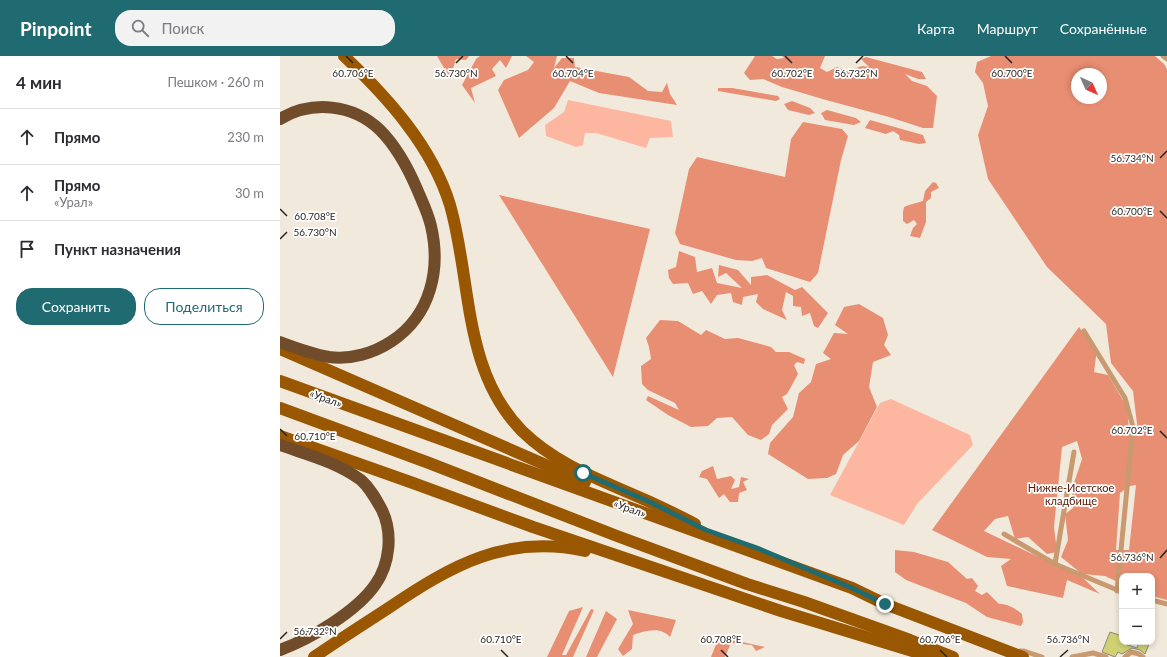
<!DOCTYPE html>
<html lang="ru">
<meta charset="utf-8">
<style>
:root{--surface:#fff;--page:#f2f2f3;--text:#2b2b33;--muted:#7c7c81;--line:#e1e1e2;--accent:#206b71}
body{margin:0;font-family:Lato,sans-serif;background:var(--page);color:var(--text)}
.controls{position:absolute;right:12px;bottom:12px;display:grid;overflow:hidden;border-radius:8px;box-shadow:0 2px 6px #0003}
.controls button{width:36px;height:36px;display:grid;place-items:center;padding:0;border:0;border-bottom:1px solid var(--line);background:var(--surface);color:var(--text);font:20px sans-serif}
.compass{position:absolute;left:791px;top:12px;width:36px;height:36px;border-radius:50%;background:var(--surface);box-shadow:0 2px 6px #0003;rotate:135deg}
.stop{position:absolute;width:12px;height:12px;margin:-9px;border:3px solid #206b71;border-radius:50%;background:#fff}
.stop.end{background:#206b71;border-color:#fff;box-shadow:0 1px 4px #0008}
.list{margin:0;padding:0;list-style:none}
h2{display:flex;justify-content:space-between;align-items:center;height:52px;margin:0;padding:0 16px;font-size:17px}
h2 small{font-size:13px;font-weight:400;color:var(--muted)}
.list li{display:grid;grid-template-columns:26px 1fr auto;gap:12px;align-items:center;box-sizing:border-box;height:56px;padding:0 16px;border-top:1px solid var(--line)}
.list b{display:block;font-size:15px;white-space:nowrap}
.list p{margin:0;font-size:13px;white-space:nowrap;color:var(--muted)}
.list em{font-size:13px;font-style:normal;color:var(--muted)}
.actions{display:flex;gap:8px;padding:12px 16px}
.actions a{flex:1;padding:9px 0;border:1px solid var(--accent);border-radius:16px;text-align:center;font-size:14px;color:var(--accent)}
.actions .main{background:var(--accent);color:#fff}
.icon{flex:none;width:22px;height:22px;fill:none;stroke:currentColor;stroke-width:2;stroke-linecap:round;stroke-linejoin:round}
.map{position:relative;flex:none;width:887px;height:601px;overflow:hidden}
header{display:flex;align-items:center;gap:24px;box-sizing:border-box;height:56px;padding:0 20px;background:var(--accent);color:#fff}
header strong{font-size:19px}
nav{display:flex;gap:22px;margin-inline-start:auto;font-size:14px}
.search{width:280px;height:36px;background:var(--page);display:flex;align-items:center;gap:10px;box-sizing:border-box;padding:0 14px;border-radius:16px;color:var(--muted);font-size:15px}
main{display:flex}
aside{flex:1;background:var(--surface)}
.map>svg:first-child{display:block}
.green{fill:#fdb7a1}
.forest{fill:#e88e72;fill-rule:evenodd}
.building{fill:#d1d174;stroke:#8a8a7d}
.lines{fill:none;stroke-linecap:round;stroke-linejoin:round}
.lane{stroke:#c99970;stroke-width:5}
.primary{stroke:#9a5702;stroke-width:12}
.highway{stroke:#714c2a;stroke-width:12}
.route{stroke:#206b71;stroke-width:5}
.ticks{fill:none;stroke:#272520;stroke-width:1.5}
.labels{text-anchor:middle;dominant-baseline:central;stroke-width:3.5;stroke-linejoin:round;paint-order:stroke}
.street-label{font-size:11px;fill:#272520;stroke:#fff}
.park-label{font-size:11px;fill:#511906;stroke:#fff}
.ticks-label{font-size:10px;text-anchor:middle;fill:#272520;stroke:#fff;stroke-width:3.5;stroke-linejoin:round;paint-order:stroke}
</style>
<header>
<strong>Pinpoint</strong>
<div class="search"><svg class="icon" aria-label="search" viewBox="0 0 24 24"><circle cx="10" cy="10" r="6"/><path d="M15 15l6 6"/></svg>Поиск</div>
<nav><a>Карта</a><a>Маршрут</a><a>Сохранённые</a></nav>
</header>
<main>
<aside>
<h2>4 мин<small>Пешком · 260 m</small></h2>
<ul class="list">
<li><svg class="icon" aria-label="ahead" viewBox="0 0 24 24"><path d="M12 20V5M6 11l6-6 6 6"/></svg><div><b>Прямо</b></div><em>230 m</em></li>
<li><svg class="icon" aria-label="ahead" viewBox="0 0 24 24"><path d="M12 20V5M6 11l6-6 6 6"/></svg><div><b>Прямо</b><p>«Урал»</p></div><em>30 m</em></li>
<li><svg class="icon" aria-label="arrive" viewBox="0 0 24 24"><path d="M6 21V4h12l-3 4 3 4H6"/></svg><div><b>Пункт назначения</b></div></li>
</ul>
<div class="actions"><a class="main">Сохранить</a><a>Поделиться</a></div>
</aside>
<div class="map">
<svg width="887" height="601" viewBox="0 0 887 601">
<rect width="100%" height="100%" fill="#f1eadc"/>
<g class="green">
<polygon points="288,44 391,65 393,81 370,82 366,92 316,77 305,77 303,89 296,91 266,80 265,69 284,56"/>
<polygon points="611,343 690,379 693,389 637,448 624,469 550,439 600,347"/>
</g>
<g class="forest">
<polygon points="157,0 189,0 186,4 176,3 170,22"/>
<polygon points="200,0 232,0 226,12 220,4 212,13 216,20 191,32 195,47 182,29 196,3"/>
<polygon points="246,0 277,0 274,12 282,2 294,2 295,11 349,21 368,35 382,36 387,27 390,38 397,49 319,37 290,25 274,52 239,82 218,34 224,24 248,14 254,6"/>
<polygon points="475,0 492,0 497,3 504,2 502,0 545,0 540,12 547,16 557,11 567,15 582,10 589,11 581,3 586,1 642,16 646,23 638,23 625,18 632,25 647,30 657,40 653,72 643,72 609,61 546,44 502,31 483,23 470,24 464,17"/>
<path d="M 711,0 L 875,0 L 884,8 L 887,13 L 887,544 L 872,540 L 872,520 L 842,520 L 842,528 L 825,520 L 802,518 L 781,501 L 788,484 L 785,458 L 793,452 L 792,433 L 802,403 L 797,385 L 782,391 L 774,471 L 777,496 L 767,498 L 748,481 L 735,483 L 728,460 L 715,463 L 704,475 L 803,522 L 820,538 L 787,524 L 783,542 L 727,530 L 721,510 L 731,503 L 707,501 L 652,474 L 799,271 L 817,293 L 814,316 L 828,319 L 847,351 L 849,375 L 858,376 L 853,335 L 831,307 L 826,268 L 767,211 L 708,123 L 698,79 L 708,50 L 703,27 L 695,16 L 697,6 ZM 797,18 L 821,18 L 821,42 L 797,42 ZM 856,429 L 849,494 L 836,494 L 840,437 L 850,430 Z"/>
<polygon points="438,32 452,32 498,40 500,43 496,45 438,35"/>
<polygon points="512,45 530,52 535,57 529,59 508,54 504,48"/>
<polygon points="547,54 576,62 581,66 574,69 545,64 541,57"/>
<polygon points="590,64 643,79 646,87 639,88 620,84 619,79 613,75 606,78 585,72"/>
<polygon points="523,66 562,73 568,80 561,104 538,217 530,226 486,212 482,202 472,205 456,204 400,188 395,177 409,113 417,101 505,121 511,83"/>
<polygon points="653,126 656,127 659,132 651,136 651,142 646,146 646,166 640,182 630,180 633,172 637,168 634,164 627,168 623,165 623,156 624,151 629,149 643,145 645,135"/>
<polygon points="219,139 370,173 333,321"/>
<polygon points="399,195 415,201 417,216 432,212 437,227 462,232 446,217 438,221 439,209 458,214 471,229 471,221 487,219 515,234 522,231 548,257 538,272 534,270 530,257 522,260 521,251 513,250 513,240 506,236 502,254 507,264 483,253 476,246 478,238 463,241 462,249 453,246 451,237 437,239 431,248 422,235 413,238 408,227 393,228 389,222 388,214 396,211"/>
<polygon points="579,248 603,262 608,279 604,289 611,299 593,306 589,331 597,351 579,385 563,399 556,418 547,422 528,423 488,398 490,387 513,361 519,337 531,326 536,308 551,303 543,297 554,277 568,278 555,269 564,251"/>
<polygon points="380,264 398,265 421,279 426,274 445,283 458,282 491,291 496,296 509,296 525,303 524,308 517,306 514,309 518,318 507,338 502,341 508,353 492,369 489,378 481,384 468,379 452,361 437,362 428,370 411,371 388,359 366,344 368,340 399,354 395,347 368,334 362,328 361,310 371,303 369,291 366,282"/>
<polygon points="433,410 437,423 451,420 455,424 451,433 459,431 461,421 469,423 463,426 467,434 459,437 458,446 450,446 444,438 439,442 427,423 419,421 422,415"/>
<path d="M 615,494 L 634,496 L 668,506 L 687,523 L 692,522 L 698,530 L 695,535 L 702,539 L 707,536 L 719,548 C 729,548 734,552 742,558 L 743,566 L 741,570 L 707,561 L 686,547 L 626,524 L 615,516 Z"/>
<polygon points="303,551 282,599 286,599 311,553 314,554 293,601 267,601 289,555"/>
<path d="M 348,554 L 396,564 L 390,581 C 380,570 365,575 353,579 L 352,593 L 343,600 L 338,593 L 353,568 Z"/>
<polygon points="326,555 337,563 317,601 306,601"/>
<polygon points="439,581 485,591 476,595 472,589 451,587 445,601 431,601"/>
</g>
<polygon class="building" points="830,576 842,580 842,587 857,592 859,586 869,588 865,598 860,594 852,592 842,598 838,596 835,601 822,596"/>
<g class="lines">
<g class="lane">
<polyline points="883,0 887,3"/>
<polyline points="804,275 845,342 853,371 837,535"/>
<polyline points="724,478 775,508 842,536"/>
<polyline points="775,508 794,396"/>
<polyline points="872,544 887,548"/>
<polyline points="740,595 744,595 762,601"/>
<polyline points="792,601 813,597 826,601"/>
<polyline points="845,601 851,596 859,598 863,601"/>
</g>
<g class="primary">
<path d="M 64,0 C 107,41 152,90 170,149 C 192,225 182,314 242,375 C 279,411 324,425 370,446 C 385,453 400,460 415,468"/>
<polyline points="0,293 305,426"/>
<polyline points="0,325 572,532 605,548 743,601"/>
<polyline points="0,352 149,407 337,480 467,528 524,546 630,584 673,601"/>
<polyline points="0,380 133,427 253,471 501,555 652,601"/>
<path d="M 34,601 C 59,584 84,568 110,551 C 172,509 227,478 305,495"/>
</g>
<g class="highway">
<path d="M 0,63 C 32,44 73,48 100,74 C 116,90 128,112 137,133 C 142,145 148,157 151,170 C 161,213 151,259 112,285 C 94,297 71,304 49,301 C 32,298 16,292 0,286"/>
<path d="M 0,389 C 28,399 57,406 81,424 C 90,432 96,443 102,454 C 113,477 110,508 95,529 C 76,556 30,583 0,594"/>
</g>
</g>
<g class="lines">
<polyline class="route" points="303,417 370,446 426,474 477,492 572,532 605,548"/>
</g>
<path class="ticks" d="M 66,0 L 73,7M 286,0 L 293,7M 505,0 L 512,7M 725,0 L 732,7M 176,7 L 183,0M 576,7 L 583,0M 880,102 L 887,95M 0,153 L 7,160M 880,155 L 887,162M 0,183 L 7,176M 0,373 L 7,380M 880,375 L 887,382M 880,502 L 887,494M 0,583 L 7,576M 221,594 L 228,601M 441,594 L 448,601M 660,594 L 667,601M 780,601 L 788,594"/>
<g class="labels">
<g class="street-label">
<text transform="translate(46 342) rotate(20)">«Урал»</text>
<text transform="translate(350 452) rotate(20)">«Урал»</text>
</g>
<g class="park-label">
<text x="791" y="431">Нижне-Исетское<tspan x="791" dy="13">кладбище</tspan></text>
</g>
</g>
<g class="ticks-label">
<text x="73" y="21">60.706°E</text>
<text x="176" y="21">56.730°N</text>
<text x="293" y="21">60.704°E</text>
<text x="512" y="21">60.702°E</text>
<text x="576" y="21">56.732°N</text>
<text x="732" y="21">60.700°E</text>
<text x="852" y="106">56.734°N</text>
<text x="852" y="159">60.700°E</text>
<text x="35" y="164">60.708°E</text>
<text x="35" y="180">56.730°N</text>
<text x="852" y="378">60.702°E</text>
<text x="35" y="384">60.710°E</text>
<text x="852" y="505">56.736°N</text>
<text x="35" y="579">56.732°N</text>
<text x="788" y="587">56.736°N</text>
<text x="221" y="587">60.710°E</text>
<text x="441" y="587">60.708°E</text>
<text x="660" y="587">60.706°E</text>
</g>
</svg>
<div class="controls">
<button>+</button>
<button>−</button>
</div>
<svg class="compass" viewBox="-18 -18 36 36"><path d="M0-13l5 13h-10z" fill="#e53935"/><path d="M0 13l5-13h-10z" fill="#7c7c81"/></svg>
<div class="stop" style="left:303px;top:417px"></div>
<div class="stop end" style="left:605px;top:548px"></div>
</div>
</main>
